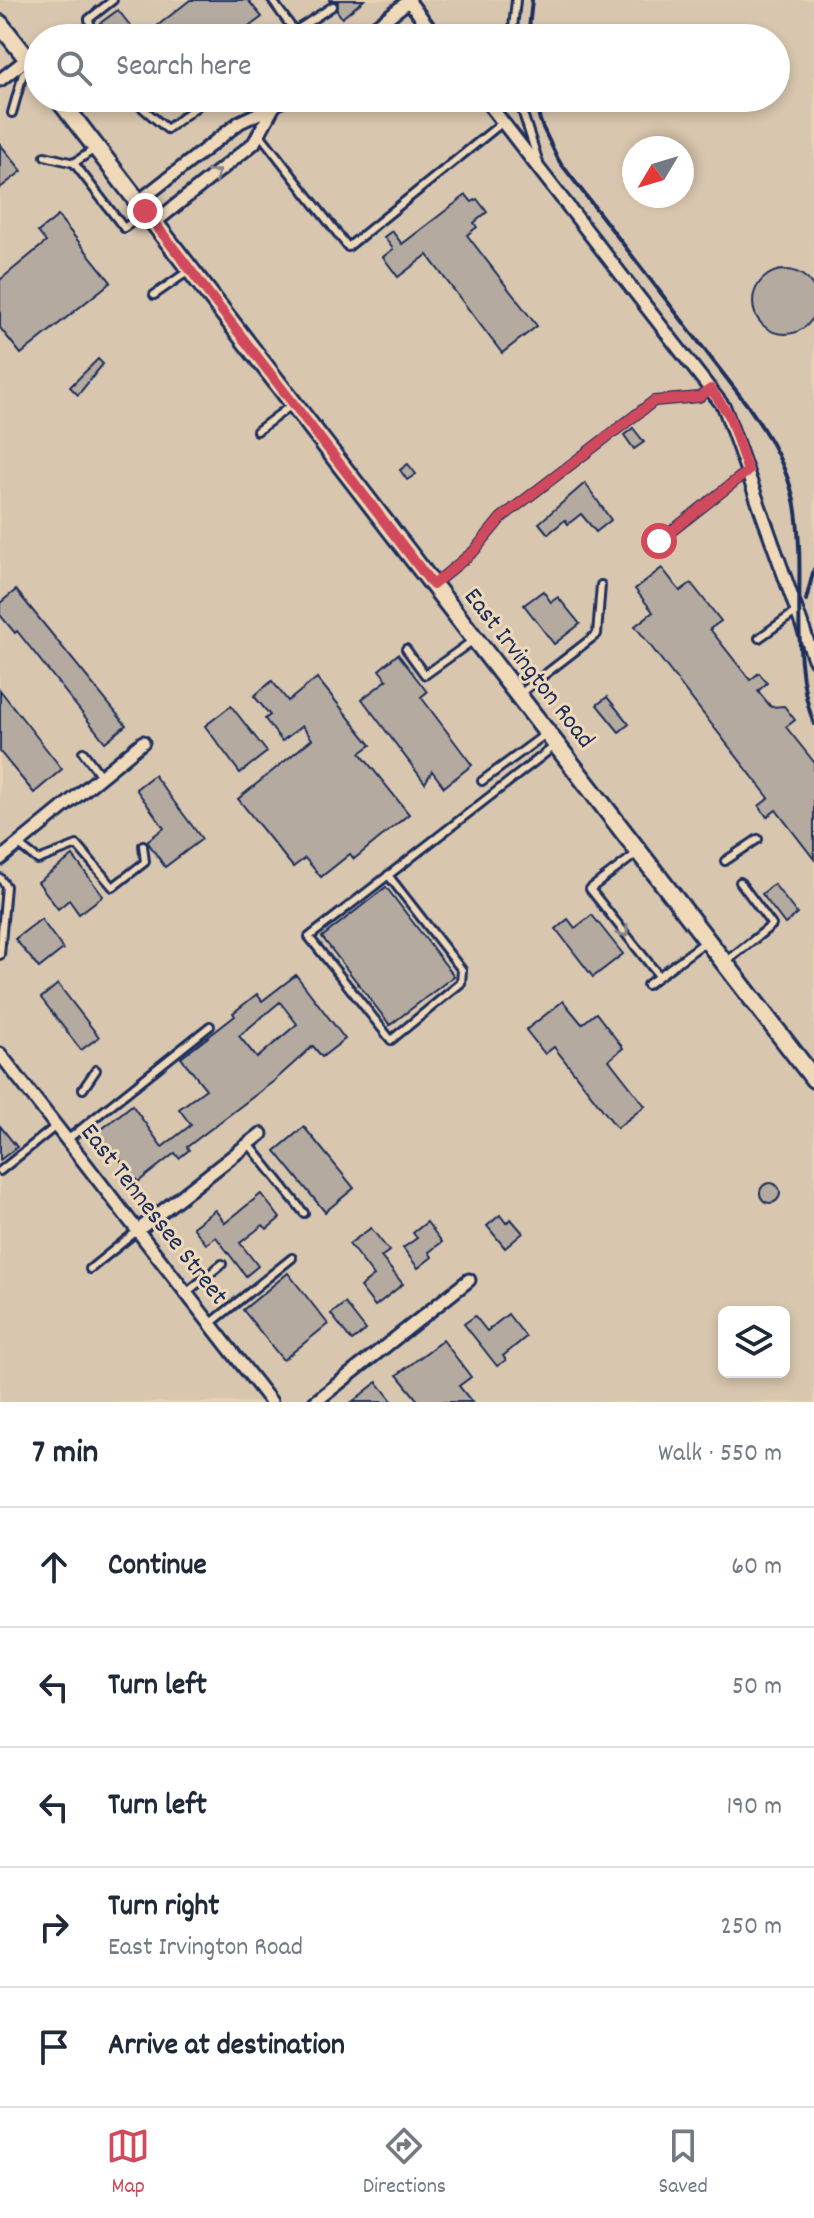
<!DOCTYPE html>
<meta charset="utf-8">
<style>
:root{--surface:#fff;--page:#f6f6f7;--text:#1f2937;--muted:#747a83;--line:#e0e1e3;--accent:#d1495b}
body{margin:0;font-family:Dekko,sans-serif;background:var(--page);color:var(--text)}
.controls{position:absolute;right:24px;bottom:24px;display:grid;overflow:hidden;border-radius:12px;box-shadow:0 4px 12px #0003}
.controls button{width:72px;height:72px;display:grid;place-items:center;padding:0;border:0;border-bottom:2px solid var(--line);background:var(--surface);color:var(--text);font:40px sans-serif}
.compass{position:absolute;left:622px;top:136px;width:72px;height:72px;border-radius:50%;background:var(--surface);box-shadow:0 4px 12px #0003;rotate:232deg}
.stop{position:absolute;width:24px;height:24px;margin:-18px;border:6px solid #d1495b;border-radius:50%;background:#fff}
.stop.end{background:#d1495b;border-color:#fff;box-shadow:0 2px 8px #0008}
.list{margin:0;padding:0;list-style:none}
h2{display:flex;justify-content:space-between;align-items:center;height:104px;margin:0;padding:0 32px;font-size:34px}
h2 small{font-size:26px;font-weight:400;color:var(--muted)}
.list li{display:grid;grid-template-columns:52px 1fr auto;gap:24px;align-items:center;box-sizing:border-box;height:120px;padding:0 32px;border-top:2px solid var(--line)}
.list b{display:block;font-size:30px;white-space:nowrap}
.list p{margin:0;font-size:26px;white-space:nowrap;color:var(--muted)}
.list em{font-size:26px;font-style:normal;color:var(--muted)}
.icon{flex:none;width:44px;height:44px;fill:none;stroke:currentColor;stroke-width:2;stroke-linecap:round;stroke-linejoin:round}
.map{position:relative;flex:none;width:814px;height:1402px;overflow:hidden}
.search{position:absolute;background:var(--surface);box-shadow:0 4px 12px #0003;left:24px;right:24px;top:24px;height:88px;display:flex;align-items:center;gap:20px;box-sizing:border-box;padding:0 28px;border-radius:44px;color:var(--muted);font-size:30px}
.sheet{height:704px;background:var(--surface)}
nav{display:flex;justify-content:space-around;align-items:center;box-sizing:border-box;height:112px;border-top:2px solid var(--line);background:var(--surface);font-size:22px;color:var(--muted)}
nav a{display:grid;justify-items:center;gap:4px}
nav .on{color:var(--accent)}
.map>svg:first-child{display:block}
.built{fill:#d8c6ae;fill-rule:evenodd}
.building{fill:#b4aa9f;stroke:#1b2f5e;stroke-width:2;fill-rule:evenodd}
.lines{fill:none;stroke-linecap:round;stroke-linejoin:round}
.lane-casing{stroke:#1b2f5e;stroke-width:12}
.street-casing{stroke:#1b2f5e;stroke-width:17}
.secondary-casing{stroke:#1b2f5e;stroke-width:22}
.lane{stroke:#efd9b8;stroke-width:6}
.street{stroke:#efd9b8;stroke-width:11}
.secondary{stroke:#efd9b8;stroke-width:16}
.rail{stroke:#1b2f5e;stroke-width:4}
.oneway{stroke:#85848b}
.route{stroke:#d1495b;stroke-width:10}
.labels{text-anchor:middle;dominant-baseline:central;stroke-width:6;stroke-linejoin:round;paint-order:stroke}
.street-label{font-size:26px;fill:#1b2f5e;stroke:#efd9b8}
</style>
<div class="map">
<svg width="814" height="1402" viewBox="0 0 814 1402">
<rect width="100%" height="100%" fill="#e7d2b4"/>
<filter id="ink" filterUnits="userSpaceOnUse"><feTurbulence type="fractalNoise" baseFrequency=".0125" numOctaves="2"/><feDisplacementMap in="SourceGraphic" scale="16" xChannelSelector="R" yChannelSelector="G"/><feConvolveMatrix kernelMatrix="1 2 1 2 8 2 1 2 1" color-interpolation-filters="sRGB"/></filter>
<g filter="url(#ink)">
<path class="built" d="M 0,0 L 814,0 L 814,1402 L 0,1402 ZM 38,38 L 776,38 L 776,98 L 38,98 ZM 634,148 L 682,148 L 682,196 L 634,196 ZM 724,1312 L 784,1312 L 784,1372 L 724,1372 Z"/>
<g class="building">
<polygon points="190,0 248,0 262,17 234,38 142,38"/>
<polygon points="328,0 364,0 342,18 337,11 338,2"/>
<polygon points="118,10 140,38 110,38 99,24"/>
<polygon points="0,144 22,171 0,188"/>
<polygon points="466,195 472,202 477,199 487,212 474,223 477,227 467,235 537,326 502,353 427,255 398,277 383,257 393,249 384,237 392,231 402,244"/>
<polygon points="58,216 111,282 21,354 0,328 0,280 46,242 38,232"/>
<circle cx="785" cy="302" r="32"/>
<polygon points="98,359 103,364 78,395 70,387"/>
<polygon points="633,428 644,442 634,449 624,435"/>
<polygon points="408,464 416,474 407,480 400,470"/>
<polygon points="585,483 611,520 596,532 581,514 568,524 565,520 548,534 539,523"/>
<polygon points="662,568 680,591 691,583 721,621 710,629 750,680 759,673 767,683 758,691 771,707 784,706 795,720 786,727 814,762 814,859 776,810 767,817 759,806 769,798 635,626 653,612 635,589"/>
<polygon points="16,590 126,725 105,742 17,631 15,633 0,615 0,603"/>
<polygon points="543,591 551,602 558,597 580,624 554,644 524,605"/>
<polygon points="398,654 427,692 421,697 472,765 444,787 432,771 425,783 362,699 387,680 379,670"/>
<polygon points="317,678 371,745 360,753 409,814 354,859 350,854 321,877 305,858 293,867 238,799 312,739 302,726 282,741 265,719 270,715 254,696 272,681 288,701"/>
<polygon points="0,690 62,769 34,793 0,752"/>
<polygon points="607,697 629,724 619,732 597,705"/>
<polygon points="231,706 267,752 240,773 205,726"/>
<polygon points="154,775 202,839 165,867 147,841 164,828 136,789"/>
<polygon points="73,856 103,896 79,914 69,900 58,909 38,882"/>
<polygon points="774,884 797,914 785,924 762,894"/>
<polygon points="386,887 454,976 390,1025 322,937"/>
<polygon points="592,915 623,954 593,977 556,929 568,919 575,928"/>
<polygon points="41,919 63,949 39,968 15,939"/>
<path d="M 296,975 L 345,1039 L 322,1057 L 313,1046 L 274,1081 L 187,1147 L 189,1150 L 179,1158 L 175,1153 L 138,1182 L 117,1156 L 111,1161 L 92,1137 L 132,1105 L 162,1147 L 191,1125 L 179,1109 L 206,1089 L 181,1058 L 235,1016 L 233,1013 L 257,994 L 262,1001 ZM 280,1002 L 297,1024 L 257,1058 L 239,1036 Z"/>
<polygon points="58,984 99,1037 81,1050 41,998"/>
<polygon points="563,1001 582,1024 596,1013 623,1048 609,1060 645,1106 617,1128 554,1047 545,1054 526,1030"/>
<polygon points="0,1126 17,1147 0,1160"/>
<polygon points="304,1127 354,1188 325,1212 275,1151"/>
<circle cx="770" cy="1193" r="10"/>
<polygon points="261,1194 280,1218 267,1229 263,1225 240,1243 258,1266 246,1276 216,1237 206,1244 193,1227 215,1210 225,1223"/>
<polygon points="500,1215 506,1223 511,1219 523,1233 505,1248 487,1226"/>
<polygon points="427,1222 442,1242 429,1252 432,1257 418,1268 403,1248 417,1238 413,1233"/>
<polygon points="371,1228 389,1251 381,1257 403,1284 375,1306 360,1287 374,1276 349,1244"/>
<polygon points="288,1273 328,1324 283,1360 243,1310"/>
<polygon points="345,1303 366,1330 352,1341 331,1314"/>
<polygon points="508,1314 526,1337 503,1356 506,1360 497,1366 464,1324 475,1316 487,1331"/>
<polygon points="443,1340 471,1377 459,1386 472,1402 419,1402 397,1375"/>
<polygon points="377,1382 393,1402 352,1402"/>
</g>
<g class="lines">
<defs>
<g id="lane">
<polyline points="272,0 295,32"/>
<polyline points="301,27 333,6"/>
<polyline points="93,38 89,19 113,0"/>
<polyline points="287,38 301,27 309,38"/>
<polyline points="512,38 516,0"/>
<polyline points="131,98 167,129 208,98"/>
<polyline points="518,98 539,163"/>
<polyline points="12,113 23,74 33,65"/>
<polyline points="259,133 348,247 503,122"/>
<polyline points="45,156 74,163 96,148"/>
<polyline points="74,163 124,228 143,214"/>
<polyline points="154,295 187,272"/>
<polyline points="257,431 293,404"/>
<polyline points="659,541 748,471"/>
<polyline points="433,585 474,551 501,518 654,401 699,397 711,389"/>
<polyline points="759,638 797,611"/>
<polyline points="406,649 425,675 475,639"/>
<polyline points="521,693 597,634 601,585"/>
<polyline points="83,752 101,776"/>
<polyline points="482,781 547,733"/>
<polyline points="19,845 38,860 77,845 113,887 145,862 143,845"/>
<polyline points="636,854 590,889 659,976"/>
<polyline points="725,861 758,839"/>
<polyline points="388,875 462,970 461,983 391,1040 309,937 556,745"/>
<polyline points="0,878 6,886 0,955"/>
<polyline points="727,961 772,925 740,882"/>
<polyline points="647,985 705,942"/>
<polyline points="83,1089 96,1070"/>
<polyline points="67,1140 210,1026"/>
<polyline points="249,1144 304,1213"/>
<polyline points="0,1171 56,1126"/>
<polyline points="90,1269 137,1231"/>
<polyline points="186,1293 222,1264"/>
<polyline points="210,1324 292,1258"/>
</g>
<g id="street">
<polyline points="408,0 437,38"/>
<polyline points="361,38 410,0"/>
<polyline points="0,80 27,59"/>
<polyline points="484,98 724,407 814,659"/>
<polyline points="274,106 285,98"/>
<polyline points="138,202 240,122 274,106 254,143 154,223"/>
<polyline points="0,859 143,742"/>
<polyline points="0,1054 271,1402"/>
<polyline points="137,1231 261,1134"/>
<polyline points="315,1402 469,1280"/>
</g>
<g id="secondary">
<polyline points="0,24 38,72"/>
<polyline points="58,98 814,1079"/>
</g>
</defs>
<use href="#lane" class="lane-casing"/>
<use href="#street" class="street-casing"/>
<use href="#secondary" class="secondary-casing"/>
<use href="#lane" class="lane"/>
<use href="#street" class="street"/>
<use href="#secondary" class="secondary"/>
<g class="rail">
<polyline points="528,38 532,0"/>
<path d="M 533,98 L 542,126 L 559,161 L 748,406 C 769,436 788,468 795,505 C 807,577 788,654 814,724"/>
<polyline points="806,600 814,569"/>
</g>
</g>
<defs><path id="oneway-chevron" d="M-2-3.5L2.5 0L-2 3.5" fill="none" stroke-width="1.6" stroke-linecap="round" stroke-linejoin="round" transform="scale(2)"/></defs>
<g class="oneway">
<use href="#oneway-chevron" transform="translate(215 174) rotate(-39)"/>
<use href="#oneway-chevron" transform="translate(624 932) rotate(52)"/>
</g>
</g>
<g class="lines" filter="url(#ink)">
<polyline class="route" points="145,211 433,585 474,551 501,518 654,401 699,397 711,389 729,415 748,471 659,541"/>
</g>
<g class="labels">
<g class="street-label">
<text transform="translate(528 669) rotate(52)">East Irvington Road</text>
<text transform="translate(153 1215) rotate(52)">East Tennessee Street</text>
</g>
</g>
</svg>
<div class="controls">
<button><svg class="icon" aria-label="layers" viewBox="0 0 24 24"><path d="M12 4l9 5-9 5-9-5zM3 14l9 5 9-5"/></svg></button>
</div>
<svg class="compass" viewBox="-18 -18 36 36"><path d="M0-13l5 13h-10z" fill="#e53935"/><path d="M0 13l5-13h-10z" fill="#747a83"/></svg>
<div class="stop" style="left:659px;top:541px"></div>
<div class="stop end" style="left:145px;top:211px"></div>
<div class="search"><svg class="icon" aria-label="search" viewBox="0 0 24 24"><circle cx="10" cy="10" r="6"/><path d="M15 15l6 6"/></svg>Search here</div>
</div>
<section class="sheet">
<h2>7 min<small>Walk · 550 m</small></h2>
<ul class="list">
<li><svg class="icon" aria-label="ahead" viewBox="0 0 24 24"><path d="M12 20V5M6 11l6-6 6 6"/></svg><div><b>Continue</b></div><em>60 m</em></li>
<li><svg class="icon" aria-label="left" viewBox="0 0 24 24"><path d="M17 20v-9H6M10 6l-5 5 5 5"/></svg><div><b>Turn left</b></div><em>50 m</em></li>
<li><svg class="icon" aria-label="left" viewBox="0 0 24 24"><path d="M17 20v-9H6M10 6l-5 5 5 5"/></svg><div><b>Turn left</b></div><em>190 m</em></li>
<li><svg class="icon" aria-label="right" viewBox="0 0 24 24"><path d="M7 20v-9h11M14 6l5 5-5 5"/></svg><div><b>Turn right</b><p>East Irvington Road</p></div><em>250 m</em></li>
<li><svg class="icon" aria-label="arrive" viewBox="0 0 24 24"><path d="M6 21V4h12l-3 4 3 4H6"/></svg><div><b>Arrive at destination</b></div></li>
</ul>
</section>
<nav>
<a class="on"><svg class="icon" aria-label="map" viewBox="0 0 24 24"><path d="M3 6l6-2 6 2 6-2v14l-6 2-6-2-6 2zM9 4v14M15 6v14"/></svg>Map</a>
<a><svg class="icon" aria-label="directions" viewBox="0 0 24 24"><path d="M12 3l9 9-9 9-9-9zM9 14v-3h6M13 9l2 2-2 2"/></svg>Directions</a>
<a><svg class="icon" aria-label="saved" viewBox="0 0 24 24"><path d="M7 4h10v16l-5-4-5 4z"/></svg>Saved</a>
</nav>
